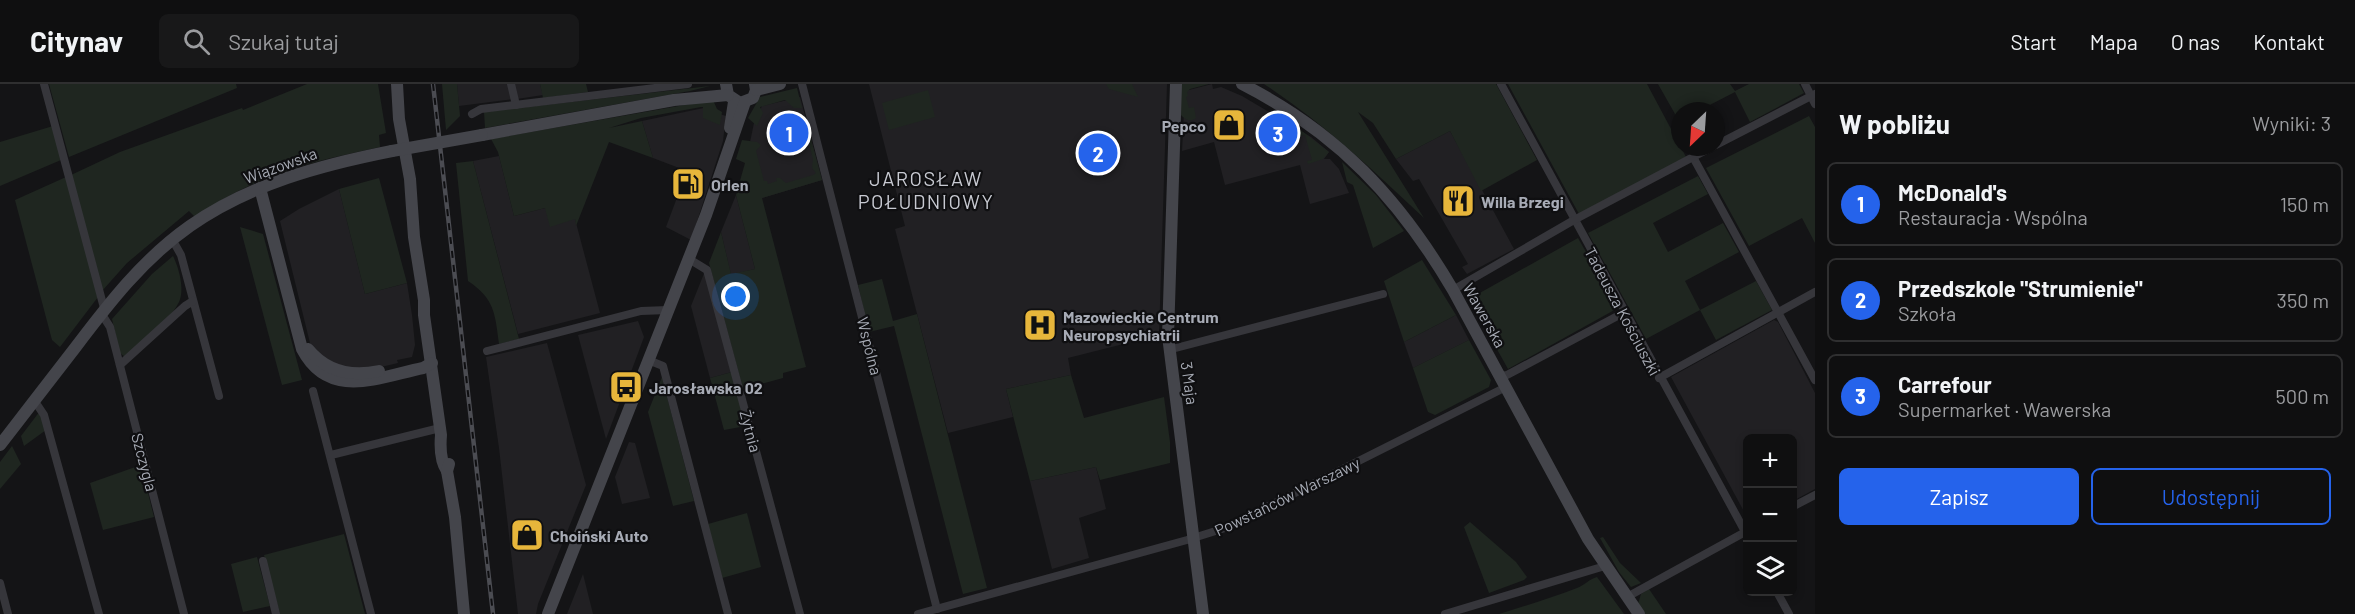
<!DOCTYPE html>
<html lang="pl">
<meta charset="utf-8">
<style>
:root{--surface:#0f0f10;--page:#181819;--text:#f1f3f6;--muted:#9b9c9f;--line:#2f2f30;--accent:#2563eb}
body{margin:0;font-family:Barlow,sans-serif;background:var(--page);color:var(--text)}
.controls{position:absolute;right:18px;bottom:18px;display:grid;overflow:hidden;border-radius:9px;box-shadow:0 3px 9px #0003}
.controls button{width:54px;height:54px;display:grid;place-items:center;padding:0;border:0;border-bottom:2px solid var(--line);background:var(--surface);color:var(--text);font:30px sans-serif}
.compass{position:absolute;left:1671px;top:18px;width:54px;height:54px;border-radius:50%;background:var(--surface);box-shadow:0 3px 9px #0003;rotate:205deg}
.you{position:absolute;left:736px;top:213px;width:21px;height:21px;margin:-15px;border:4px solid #fff;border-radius:50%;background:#1a73e8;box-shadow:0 0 0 9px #1a73e833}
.badge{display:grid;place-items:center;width:39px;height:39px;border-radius:50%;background:var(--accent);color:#fff;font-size:20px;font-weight:700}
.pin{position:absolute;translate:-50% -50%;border:3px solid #fff;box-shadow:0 2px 6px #0006}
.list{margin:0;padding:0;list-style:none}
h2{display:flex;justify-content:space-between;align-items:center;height:78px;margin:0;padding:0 24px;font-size:26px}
h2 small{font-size:20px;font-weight:400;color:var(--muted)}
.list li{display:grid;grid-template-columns:39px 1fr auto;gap:18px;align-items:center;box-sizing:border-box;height:84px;margin:0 12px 12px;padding:0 12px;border:2px solid var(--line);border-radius:9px}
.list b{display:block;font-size:22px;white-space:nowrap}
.list p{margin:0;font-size:20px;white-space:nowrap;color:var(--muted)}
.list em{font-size:20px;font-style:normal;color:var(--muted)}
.actions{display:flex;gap:12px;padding:18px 24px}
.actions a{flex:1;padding:14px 0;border:2px solid var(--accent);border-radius:9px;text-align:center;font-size:21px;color:var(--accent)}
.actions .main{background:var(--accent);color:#fff}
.icon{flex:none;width:33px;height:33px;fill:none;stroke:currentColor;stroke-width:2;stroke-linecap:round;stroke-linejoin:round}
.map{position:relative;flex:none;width:1815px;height:530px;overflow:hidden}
header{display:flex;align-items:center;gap:36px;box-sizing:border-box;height:84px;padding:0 30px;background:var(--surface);border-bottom:2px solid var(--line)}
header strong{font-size:28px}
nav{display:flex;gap:33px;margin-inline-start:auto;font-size:21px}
.search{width:420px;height:54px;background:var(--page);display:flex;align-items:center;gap:15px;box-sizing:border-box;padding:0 21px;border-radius:9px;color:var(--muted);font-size:22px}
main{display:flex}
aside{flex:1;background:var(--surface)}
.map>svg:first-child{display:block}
.built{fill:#212023}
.green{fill:#1f2620}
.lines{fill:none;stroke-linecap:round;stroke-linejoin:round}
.street{stroke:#36363b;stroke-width:8}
.secondary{stroke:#44454b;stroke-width:12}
.rail-casing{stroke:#4b4c52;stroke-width:4.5}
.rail{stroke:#0f0f11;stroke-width:2;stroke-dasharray:7;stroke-linecap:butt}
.secondary-bridge{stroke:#44454b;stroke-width:12}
.labels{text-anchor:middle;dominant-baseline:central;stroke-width:4.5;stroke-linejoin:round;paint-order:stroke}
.poi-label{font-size:16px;font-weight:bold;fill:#a7abb5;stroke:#0f0f11;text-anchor:start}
.street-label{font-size:16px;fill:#a7abb5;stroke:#0f0f11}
.quarter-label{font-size:20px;letter-spacing:1.5px;fill:#c8cad2;stroke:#0f0f11}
</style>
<header>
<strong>Citynav</strong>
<div class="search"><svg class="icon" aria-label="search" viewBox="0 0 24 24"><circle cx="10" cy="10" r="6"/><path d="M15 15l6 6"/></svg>Szukaj tutaj</div>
<nav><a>Start</a><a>Mapa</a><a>O nas</a><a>Kontakt</a></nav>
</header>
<main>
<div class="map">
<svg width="1815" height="530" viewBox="0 0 1815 530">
<rect width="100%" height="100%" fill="#141416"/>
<g class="built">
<polygon points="457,0 509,0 513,15 459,22"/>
<polygon points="513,0 540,0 543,11 517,15"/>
<polygon points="869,0 1167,0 1159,251 1068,274 1071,291 1006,305 1013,333 948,349 895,145 905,142"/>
<polygon points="1212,0 1213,5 1221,3 1242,12 1311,53 1329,68 1324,75 1330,75 1339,85 1349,109 1310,120 1300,81 1225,101 1214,58 1182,67 1185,7"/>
<polygon points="800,13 822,96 762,114 749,63 754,39 762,22"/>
<polygon points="713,22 716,29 726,32 723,57 691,156 666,143 687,87 653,74 642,37"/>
<polygon points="1450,47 1514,165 1467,190 1462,183 1468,180 1419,95 1413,97 1396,75"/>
<polygon points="499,72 514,132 545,124 575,135 600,229 518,250 473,77"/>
<polygon points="339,105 365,210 407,199 412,231 415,261 412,273 397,276 398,279 364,287 329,280 310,259 280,137 299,125"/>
<polygon points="736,111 755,185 731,191 721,148"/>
<polygon points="705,187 732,288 710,294 691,222"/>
<polygon points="1456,231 1469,256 1413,284 1404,258"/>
<polygon points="1774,236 1778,238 1815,309 1815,405 1793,417 1792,354 1748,354 1747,433 1671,293"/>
<polygon points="638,237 644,253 606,355 578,251"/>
<polygon points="547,259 586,401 538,520 536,530 518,530 499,364 486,273"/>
<polygon points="629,358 635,359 650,414 622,420 615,393"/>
<polygon points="1096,383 1106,425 1079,434 1089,474 1052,485 1030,397"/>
<polygon points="583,490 593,530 567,530"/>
</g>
<g class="green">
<polygon points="49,0 236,0 237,4 69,73"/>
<path d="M 307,0 L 378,0 L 386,49 L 379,51 L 380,63 C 310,78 255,91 195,133 L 189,127 L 127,179 L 102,207 L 71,91 L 120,68 L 242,24 L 243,26 Z"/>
<polygon points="442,0 457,0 460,32 446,46"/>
<polygon points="540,0 586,0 588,8 543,14"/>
<polygon points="1106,0 1132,0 1138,13 1109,5"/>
<path d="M 1180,0 L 1209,0 L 1190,5 L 1187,8 L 1188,12 L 1186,13 L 1189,24 L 1194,23 L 1196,34 C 1189,39 1185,35 1180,30 Z"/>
<path d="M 1264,0 L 1496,0 L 1537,76 L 1481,107 L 1450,47 L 1396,75 L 1373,39 L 1358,28 L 1424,134 C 1373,86 1322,38 1264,0 Z"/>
<polygon points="1508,0 1647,0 1686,73 1579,130"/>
<polygon points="1658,0 1730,0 1735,7 1749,0 1799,0 1804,9 1750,38 1735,8 1698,27 1680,27 1679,37"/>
<polygon points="710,2 690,7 485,44 484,28"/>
<polygon points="797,4 802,24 794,24 785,16 760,23 763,29 757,42 748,34 760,13"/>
<polygon points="928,6 935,33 889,46 882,19"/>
<polygon points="713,16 717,25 722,28 720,41 703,34 703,23 701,23 641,34 609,44 642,37 653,74 609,58 576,142 575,135 550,143 545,124 514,132 498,68 491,55"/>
<polygon points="1809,32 1815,43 1815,159 1802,134 1749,162 1706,84"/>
<polygon points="805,33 822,96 762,114 806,283 783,289 783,294 743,305 709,179 721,148 731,190 755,185 736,111 745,79 736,75 742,56 757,58 761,61 756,67 764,97 767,97 768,100 777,97 776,94 780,94 786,99 813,91 816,89 812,84 813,75 803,37"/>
<polygon points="53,42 61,76 0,102 0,58"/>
<polygon points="1298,44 1329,68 1323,75 1308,80 1307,77 1312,76 1305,51 1300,52"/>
<path d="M 473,77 L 519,255 L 499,260 C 495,230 495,215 468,197 L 456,79 Z"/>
<polygon points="1342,78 1376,111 1404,147 1373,164 1353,101 1347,98"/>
<polygon points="1698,92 1708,110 1653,139 1668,168 1723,139 1739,168 1685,197 1700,226 1756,197 1772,226 1716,256 1700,226 1646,255 1588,149"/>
<polygon points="66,93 98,213 60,263 52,256 15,116"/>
<polygon points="379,94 407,199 365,210 339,105"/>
<polygon points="240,143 263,150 302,296 282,301"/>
<polygon points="1578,154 1618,224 1508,285 1469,215"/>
<path d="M 173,172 C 179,184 185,206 179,218 C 168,240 142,257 125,273 L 120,269 L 112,235 L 152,190 Z"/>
<polygon points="1422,176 1456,231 1404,258 1384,197"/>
<polygon points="882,195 893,237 917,230 987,504 963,510 894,242 869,248 858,201"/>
<polygon points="1469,256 1491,296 1489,303 1435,331 1428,328 1413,284"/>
<polygon points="732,288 746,342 724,346 710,294"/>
<polygon points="1071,291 1084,334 1164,313 1170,358 1170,379 1100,396 1096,383 1030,397 1006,305"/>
<polygon points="662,293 694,417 673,422 648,328"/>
<polygon points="40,327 46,346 24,362 21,352"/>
<polygon points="12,362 21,380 0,405 0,378"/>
<polygon points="141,381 154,433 103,446 90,399"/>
<polygon points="747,429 761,483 722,494 708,440"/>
<polygon points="1470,438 1516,478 1527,493 1524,496 1489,509 1464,443"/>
<polygon points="344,450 365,530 280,530 264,471"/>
<polygon points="1603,453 1620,479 1641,499 1631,503 1619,488 1600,454"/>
<polygon points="257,473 270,522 243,528 231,480"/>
<path d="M 1597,493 L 1624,530 L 1499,530 C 1525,522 1551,514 1577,504 C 1585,501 1589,495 1597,493 Z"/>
<polygon points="1649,505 1666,530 1645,530 1638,520 1641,510"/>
</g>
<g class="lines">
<g class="street">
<polyline points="44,0 104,224"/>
<polyline points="511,0 516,21"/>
<polyline points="802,0 937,525"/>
<polyline points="1501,0 1748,453"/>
<polyline points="1805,0 1815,20"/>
<polyline points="472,30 481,25 688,0"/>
<polyline points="1716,61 1815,10"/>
<polyline points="1693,73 1815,296"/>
<polyline points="172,155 181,171 219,312"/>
<polyline points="689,175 707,186 800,530"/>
<polyline points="1453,206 1574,136 1712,63"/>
<polyline points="101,229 110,243 184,530"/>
<polyline points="1168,266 1383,210"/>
<polyline points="487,267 641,227 668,226"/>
<polyline points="648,276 663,282 728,530"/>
<polyline points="120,281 185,222 193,217"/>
<polyline points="1501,292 1507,291 1625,228"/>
<polyline points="1659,294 1815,208"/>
<polyline points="313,307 371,530"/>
<polyline points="34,316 44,331 99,530"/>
<polyline points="331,371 440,344"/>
<polyline points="1792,423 1815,411"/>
<polyline points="263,477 276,530"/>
<polyline points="0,499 8,530"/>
<polyline points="1777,508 1789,530"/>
<polyline points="1627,513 1747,447"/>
<polyline points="918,530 1187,456 1225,444 1506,303"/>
<polyline points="1445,530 1605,482"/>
</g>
<g class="secondary">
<path d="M 397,0 L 399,35 L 410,95 L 414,153 L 424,216 L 424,231 L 441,351 C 440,363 440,377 447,387"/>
<polyline points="726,0 728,11 740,19 753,14 756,6 755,0"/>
<polyline points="1176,0 1168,252 1203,530"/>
<path d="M 1242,0 C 1338,49 1399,114 1453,206 L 1588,455 L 1639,530"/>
<polyline points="756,6 780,0"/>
<polyline points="730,44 734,18"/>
<polyline points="482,51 674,16 728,11"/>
<path d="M 260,104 L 302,265 C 329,317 379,293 423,284 L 432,279"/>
<path d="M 308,265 C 326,287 351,293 379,287"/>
<path d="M 0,361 C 25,329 50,296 75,264 C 109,219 143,175 190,142 C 250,100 321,81 392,67"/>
<polyline points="449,380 447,387 455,433 464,530"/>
<polyline points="548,530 706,131 745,18"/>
</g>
<defs>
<polyline id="rail" points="433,0 493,530"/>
</defs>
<use href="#rail" class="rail-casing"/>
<use href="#rail" class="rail"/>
<polyline class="secondary-bridge" points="392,67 482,51"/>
</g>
<defs>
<symbol id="shop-square" viewBox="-11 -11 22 22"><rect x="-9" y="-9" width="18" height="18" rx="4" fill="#e7b63b" stroke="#0f0f11"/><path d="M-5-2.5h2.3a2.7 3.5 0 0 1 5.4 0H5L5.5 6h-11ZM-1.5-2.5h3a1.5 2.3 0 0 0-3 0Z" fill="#111"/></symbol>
<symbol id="fuel-square" viewBox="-11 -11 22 22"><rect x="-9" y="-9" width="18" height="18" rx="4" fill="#e7b63b" stroke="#0f0f11"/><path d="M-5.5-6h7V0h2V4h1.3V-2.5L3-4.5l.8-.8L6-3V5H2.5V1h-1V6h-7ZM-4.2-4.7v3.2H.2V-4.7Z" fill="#111"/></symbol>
<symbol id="restaurant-square" viewBox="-11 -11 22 22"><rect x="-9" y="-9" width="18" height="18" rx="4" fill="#e7b63b" stroke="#0f0f11"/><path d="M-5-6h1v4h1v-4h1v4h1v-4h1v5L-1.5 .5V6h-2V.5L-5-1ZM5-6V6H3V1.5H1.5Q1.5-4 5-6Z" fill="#111"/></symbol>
<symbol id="hospital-square" viewBox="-11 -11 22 22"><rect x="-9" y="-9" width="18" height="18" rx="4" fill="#e7b63b" stroke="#0f0f11"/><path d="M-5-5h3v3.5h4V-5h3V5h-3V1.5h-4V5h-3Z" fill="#111"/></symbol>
<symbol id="bus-square" viewBox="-11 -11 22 22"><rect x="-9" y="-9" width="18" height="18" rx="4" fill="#e7b63b" stroke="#0f0f11"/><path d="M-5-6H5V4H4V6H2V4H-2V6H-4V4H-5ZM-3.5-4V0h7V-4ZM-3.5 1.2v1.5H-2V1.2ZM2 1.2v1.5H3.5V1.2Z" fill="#111"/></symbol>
</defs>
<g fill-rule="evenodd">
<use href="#shop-square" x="1210" y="22" width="38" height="38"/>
<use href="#fuel-square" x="669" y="81" width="38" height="38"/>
<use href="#restaurant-square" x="1439" y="98" width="38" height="38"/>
<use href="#hospital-square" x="1021" y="222" width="38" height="38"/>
<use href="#bus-square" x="607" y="284" width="38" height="38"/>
<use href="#shop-square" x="508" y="432" width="38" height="38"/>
</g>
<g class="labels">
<g class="poi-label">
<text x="1206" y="41" text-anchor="end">Pepco</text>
<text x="711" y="100">Orlen</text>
<text x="1481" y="117">Willa Brzegi</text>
<text x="1063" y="232">Mazowieckie Centrum<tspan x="1063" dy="18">Neuropsychiatrii</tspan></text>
<text x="649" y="303">Jarosławska 02</text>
<text x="550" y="451">Choiński Auto</text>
</g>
<g class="street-label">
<text transform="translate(280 81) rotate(-20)">Wiązowska</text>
<text transform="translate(1623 227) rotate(62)">Tadeusza Kościuszki</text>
<text transform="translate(1485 231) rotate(61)">Wawerska</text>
<text transform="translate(870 262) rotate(76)">Wspólna</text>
<text transform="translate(1190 299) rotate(82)">3 Maja</text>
<text transform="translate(751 347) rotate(75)">Żytnia</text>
<text transform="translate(145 378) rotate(75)">Szczygla</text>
<text transform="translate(1287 412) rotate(-26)">Powstańców Warszawy</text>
</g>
<g class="quarter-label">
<text x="926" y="94">JAROSŁAW<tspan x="926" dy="23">POŁUDNIOWY</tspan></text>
</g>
</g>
</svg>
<div class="controls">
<button>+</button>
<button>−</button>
<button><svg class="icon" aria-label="layers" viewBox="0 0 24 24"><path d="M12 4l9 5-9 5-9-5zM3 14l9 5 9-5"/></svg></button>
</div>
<svg class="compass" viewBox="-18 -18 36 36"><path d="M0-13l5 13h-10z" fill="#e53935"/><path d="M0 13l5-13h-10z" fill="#9b9c9f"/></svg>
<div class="you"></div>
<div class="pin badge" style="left:789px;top:49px">1</div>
<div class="pin badge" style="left:1098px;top:69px">2</div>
<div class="pin badge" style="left:1278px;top:49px">3</div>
</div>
<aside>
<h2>W pobliżu<small>Wyniki: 3</small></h2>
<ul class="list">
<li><span class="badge">1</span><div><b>McDonald's</b><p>Restauracja · Wspólna</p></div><em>150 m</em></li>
<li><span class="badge">2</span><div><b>Przedszkole &quot;Strumienie&quot;</b><p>Szkoła</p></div><em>350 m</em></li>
<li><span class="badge">3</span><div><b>Carrefour</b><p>Supermarket · Wawerska</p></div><em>500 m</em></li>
</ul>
<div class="actions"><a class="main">Zapisz</a><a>Udostępnij</a></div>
</aside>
</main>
